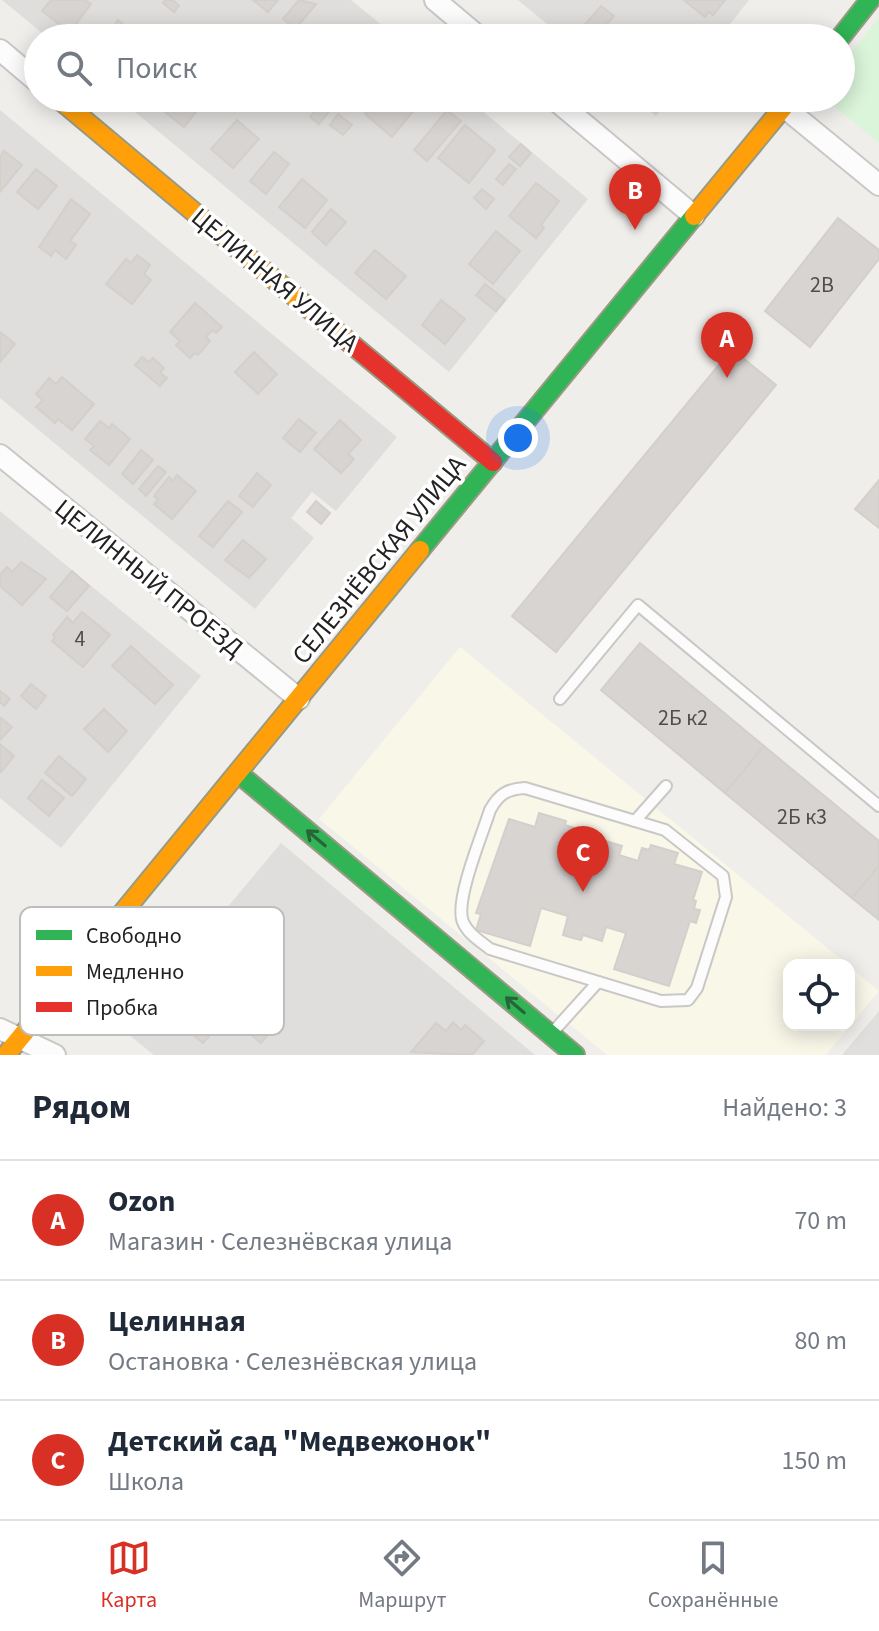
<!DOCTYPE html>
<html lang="ru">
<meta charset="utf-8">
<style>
:root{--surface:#fff;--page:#f2f2f3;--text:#1f2937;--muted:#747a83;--line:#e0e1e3;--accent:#d93025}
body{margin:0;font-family:"Source Sans 3",sans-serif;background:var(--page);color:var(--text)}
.controls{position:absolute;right:24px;bottom:24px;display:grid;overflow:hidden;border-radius:16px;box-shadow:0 4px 20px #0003}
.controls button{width:72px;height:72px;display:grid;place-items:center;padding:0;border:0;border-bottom:2px solid var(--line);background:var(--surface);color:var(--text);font:40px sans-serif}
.you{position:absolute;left:518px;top:438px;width:28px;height:28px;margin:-20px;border:6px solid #fff;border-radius:50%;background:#1a73e8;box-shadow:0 0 0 12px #1a73e833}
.badge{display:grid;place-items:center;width:52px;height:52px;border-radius:50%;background:var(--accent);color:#fff;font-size:26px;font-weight:700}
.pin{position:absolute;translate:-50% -66px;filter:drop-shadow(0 2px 4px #0008)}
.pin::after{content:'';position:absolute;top:42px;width:28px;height:24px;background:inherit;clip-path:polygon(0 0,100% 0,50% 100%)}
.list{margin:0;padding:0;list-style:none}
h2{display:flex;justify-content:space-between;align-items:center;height:104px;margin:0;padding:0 32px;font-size:34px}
h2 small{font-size:26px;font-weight:400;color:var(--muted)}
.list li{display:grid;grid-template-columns:52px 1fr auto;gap:24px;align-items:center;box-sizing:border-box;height:120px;padding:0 32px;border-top:2px solid var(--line)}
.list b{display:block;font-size:30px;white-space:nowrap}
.list p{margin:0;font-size:26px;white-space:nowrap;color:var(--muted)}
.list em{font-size:26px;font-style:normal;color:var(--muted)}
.icon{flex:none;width:44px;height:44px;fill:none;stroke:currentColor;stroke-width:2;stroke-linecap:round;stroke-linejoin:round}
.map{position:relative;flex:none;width:879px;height:1055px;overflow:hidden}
.search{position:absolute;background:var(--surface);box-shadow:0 4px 20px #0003;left:24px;right:24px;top:24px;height:88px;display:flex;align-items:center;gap:20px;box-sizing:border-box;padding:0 28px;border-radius:44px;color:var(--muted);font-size:30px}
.sheet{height:464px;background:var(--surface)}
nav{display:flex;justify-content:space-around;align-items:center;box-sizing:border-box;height:112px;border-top:2px solid var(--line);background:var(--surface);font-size:22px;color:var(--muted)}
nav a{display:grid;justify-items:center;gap:4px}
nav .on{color:var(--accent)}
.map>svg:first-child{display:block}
.residential{fill:#dfdedc}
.education{fill:#f8f7e8}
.park{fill:#daf5da}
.parking{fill:#e0dfde}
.building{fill:#d7d4d2;stroke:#d3d0cc;stroke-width:2}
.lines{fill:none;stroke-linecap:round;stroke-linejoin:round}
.lane-casing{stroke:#c9c8c7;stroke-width:14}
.street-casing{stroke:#c9c8c7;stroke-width:24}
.fast-casing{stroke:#999a82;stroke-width:22}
.slow-casing{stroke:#999a82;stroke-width:22}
.jam-casing{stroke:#999a82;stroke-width:22}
.lane{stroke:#fdfcfc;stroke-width:10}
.street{stroke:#fdfcfc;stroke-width:20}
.fast{stroke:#30b455;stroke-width:18}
.slow{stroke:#ff9f0a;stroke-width:18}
.jam{stroke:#e5322d;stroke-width:18}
.oneway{stroke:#286439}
.labels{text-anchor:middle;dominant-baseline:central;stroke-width:7;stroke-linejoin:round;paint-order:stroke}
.number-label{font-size:22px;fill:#4f4e4e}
.street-label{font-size:26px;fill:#222;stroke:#fff}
.key{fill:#fff;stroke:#bdbdbd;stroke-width:2}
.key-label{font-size:22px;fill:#222}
</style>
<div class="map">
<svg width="879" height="1055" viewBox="0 0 879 1055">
<rect width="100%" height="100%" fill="#f0eeeb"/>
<g class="residential">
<polygon points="2,0 351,0 398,38 48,38"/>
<polygon points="518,0 749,0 719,38 564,38"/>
<polygon points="118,98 467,98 588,199 449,372"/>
<polygon points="634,98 671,98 656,116"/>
<polygon points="0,110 397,437 336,511 312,492 291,518 314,538 255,609 0,398"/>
<polygon points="0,511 201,676 61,848 0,798"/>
<polygon points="281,843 535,1055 154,1055 124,1031"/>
</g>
<polygon class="education" points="460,647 848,965 789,965 789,1025 849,1025 849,966 879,991 826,1055 607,1055 319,819"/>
<polygon class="park" points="879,18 879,143 824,98 841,98 841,65"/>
<polygon class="parking" points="879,1011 879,1055 842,1055"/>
<g class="building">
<polygon points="51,0 85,0 91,4 70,32 42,11"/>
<polygon points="165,0 173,0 179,6 174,12 163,3"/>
<polygon points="253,0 278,0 268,12"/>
<polygon points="299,0 316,4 295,29 283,19"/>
<polygon points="684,0 725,0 713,15 709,12 705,17"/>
<polygon points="601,6 614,16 595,38 573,38"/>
<polygon points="118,20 129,29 123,38 105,38"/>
<polygon points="325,26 337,35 344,27 355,36 316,38"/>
<polygon points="153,98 203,98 205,100 184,127 151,101"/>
<polygon points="325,98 340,98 319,124 310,117"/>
<polygon points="369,98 424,98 392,137 365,114 371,107 365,103"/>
<polygon points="447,110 461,121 427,161 414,150"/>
<polygon points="338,114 352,125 343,135 330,125"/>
<polygon points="237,120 259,139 233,168 211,149"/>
<polygon points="465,125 495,150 469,183 438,158"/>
<polygon points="521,144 531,153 520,166 509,157"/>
<polygon points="4,151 22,165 0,192 0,157"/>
<polygon points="274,152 289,164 266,194 250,181"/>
<polygon points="509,164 516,169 503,185 496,179"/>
<polygon points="36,169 57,186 38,209 17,192"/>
<polygon points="302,179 327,200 305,228 279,207"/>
<polygon points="536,183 559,201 541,225 544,228 536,238 509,216"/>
<polygon points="482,189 494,199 486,209 474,198"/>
<polygon points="71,199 90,214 70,241 76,245 66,259 55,250 51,256 39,247"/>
<polygon points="331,209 346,222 326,245 312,232"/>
<polygon points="838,218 879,250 879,259 810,347 765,311"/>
<polygon points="496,231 520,251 493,284 469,264"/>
<polygon points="375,250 406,276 386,299 355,273"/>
<polygon points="137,255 150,265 144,274 151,280 132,304 106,284 126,259 131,263"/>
<polygon points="485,284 505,300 496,311 476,295"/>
<polygon points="441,300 465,319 445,344 422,325"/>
<polygon points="195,303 222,327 216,333 212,330 206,337 210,341 198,355 195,353 190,358 176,345 180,341 170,332"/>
<polygon points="0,332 15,344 0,362"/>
<polygon points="732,349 776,385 556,652 512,616"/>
<polygon points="254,352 277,374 258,394 235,372"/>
<polygon points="142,357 149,362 153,358 164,368 160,373 167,378 160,386 135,365"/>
<polygon points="62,377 94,404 72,430 58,419 55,423 36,407 43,400 36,394 49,378 56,384"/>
<polygon points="299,419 316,433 300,452 283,438"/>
<polygon points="340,420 361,440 348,454 354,459 341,473 314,449"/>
<polygon points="100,421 109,428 112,424 130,439 109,465 90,450 94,446 85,439"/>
<polygon points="141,450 153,460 133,484 122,474"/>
<polygon points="158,466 166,472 146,496 139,489"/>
<polygon points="257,473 271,485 253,507 239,496"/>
<polygon points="177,475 196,491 172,519 154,504 158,499 154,496 169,477 173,481"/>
<polygon points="879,480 879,528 855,509"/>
<polygon points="228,501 242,512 213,547 199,536"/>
<polygon points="316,501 330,513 321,524 307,512"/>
<polygon points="243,540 266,559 249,578 225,560"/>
<polygon points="21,562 46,579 22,605 0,586 0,575 7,567 12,572"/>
<polygon points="72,571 89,586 67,611 50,597"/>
<polygon points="82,612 110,635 83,667 52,641 55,637 53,635 67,617 73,623"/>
<polygon points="640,643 764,746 725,793 601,690"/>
<polygon points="131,646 173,685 155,704 112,666"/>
<polygon points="31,684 46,696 36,709 21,696"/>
<polygon points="0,691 10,699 4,706 0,702"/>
<polygon points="104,709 127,731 108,752 84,729"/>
<polygon points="1,718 12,727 0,740 0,720"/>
<polygon points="0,744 14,756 1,772 0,771"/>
<polygon points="764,746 879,841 879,866 852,898 725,793"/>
<polygon points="59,756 86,779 72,796 45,773"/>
<polygon points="42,780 64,798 49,816 28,798"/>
<polygon points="539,813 566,821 565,825 580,830 576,843 597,848 599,839 622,846 619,855 638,861 642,848 649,850 651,845 678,853 674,864 702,872 693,900 696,901 694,909 700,910 696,923 690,921 669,986 614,969 626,933 606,927 602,941 583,935 581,940 573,938 563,935 568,916 541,908 530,946 476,930 481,914 476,913 509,819 535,827"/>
<polygon points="879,866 879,920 852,898"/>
<polygon points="195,966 225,990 231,982 279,1021 261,1043 235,1021 226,1030 219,1025 203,1043 160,1008"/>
<polygon points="453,1022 461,1030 465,1025 484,1041 472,1055 411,1052 436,1023 446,1031"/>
</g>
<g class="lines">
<defs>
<g id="lane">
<polyline points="560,699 638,605 879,806"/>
<path d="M 525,788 L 665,830 L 723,876 L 726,897 L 697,988 L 688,1000 L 661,1001 L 490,949 C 480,941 468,934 463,922 C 454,901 483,833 490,810 C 499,794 507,789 525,788 Z"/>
<polyline points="635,821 666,786"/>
<polyline points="551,1034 598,982"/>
</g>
<g id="street">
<polyline points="435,0 480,38"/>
<polyline points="0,50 38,82"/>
<polyline points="553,98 694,216"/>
<polyline points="784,107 879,185"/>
<polyline points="0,455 299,699"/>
<polyline points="0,1029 55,1055"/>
</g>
<g id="fast">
<polyline points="840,38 870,0"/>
<polyline points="420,550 694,216"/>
<polyline points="238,773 575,1055"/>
</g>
<g id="slow">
<polyline points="58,98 349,342"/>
<polyline points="694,216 791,98"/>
<polyline points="6,1055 420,550"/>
</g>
<polyline id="jam" points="349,342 493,462"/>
</defs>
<use href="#lane" class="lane-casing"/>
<use href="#street" class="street-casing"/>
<use href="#fast" class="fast-casing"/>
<use href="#slow" class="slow-casing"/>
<use href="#jam" class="jam-casing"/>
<use href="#lane" class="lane"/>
<use href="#street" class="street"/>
<use href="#fast" class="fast"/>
<use href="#slow" class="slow"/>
<use href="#jam" class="jam"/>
</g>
<defs><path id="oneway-shaft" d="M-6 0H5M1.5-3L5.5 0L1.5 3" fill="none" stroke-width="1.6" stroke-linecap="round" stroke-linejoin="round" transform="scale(2)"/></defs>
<g class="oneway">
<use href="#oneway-shaft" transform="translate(316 838) rotate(-140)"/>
<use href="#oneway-shaft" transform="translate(515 1005) rotate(-140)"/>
</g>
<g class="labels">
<g class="number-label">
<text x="822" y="285">2В</text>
<text x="80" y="639">4</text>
<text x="683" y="718">2Б к2</text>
<text x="802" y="817">2Б к3</text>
</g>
<g class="street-label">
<text transform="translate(275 280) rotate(40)">ЦЕЛИННАЯ УЛИЦА</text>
<text transform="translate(379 560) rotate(-51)">СЕЛЕЗНЁВСКАЯ УЛИЦА</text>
<text transform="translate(149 578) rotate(39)">ЦЕЛИННЫЙ ПРОЕЗД</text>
</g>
</g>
<rect x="20" y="907" width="264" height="128" rx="12" class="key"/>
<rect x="36" y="930" width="36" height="10" fill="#30b455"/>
<rect x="36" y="966" width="36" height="10" fill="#ff9f0a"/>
<rect x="36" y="1002" width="36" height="10" fill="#e5322d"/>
<g class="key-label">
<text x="86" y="943">Свободно</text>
<text x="86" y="979">Медленно</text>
<text x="86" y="1015">Пробка</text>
</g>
</svg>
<div class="controls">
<button><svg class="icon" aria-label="locate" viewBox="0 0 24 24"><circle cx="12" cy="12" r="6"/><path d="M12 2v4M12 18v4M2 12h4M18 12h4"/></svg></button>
</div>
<div class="you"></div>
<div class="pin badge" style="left:727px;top:378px">A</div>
<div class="pin badge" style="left:635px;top:230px">B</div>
<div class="pin badge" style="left:583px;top:892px">C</div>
<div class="search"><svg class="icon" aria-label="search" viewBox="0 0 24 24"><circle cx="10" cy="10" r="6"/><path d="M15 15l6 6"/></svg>Поиск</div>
</div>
<section class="sheet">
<h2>Рядом<small>Найдено: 3</small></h2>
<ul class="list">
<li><span class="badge">A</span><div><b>Ozon</b><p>Магазин · Селезнёвская улица</p></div><em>70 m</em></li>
<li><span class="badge">B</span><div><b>Целинная</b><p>Остановка · Селезнёвская улица</p></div><em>80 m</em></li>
<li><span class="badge">C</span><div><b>Детский сад &quot;Медвежонок&quot;</b><p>Школа</p></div><em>150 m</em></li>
</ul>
</section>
<nav>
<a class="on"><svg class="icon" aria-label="map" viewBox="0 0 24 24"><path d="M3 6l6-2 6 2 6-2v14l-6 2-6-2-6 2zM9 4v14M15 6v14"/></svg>Карта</a>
<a><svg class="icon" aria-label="directions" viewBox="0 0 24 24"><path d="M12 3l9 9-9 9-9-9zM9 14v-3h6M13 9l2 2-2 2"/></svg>Маршрут</a>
<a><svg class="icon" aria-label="saved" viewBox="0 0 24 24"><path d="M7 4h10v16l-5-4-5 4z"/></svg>Сохранённые</a>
</nav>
